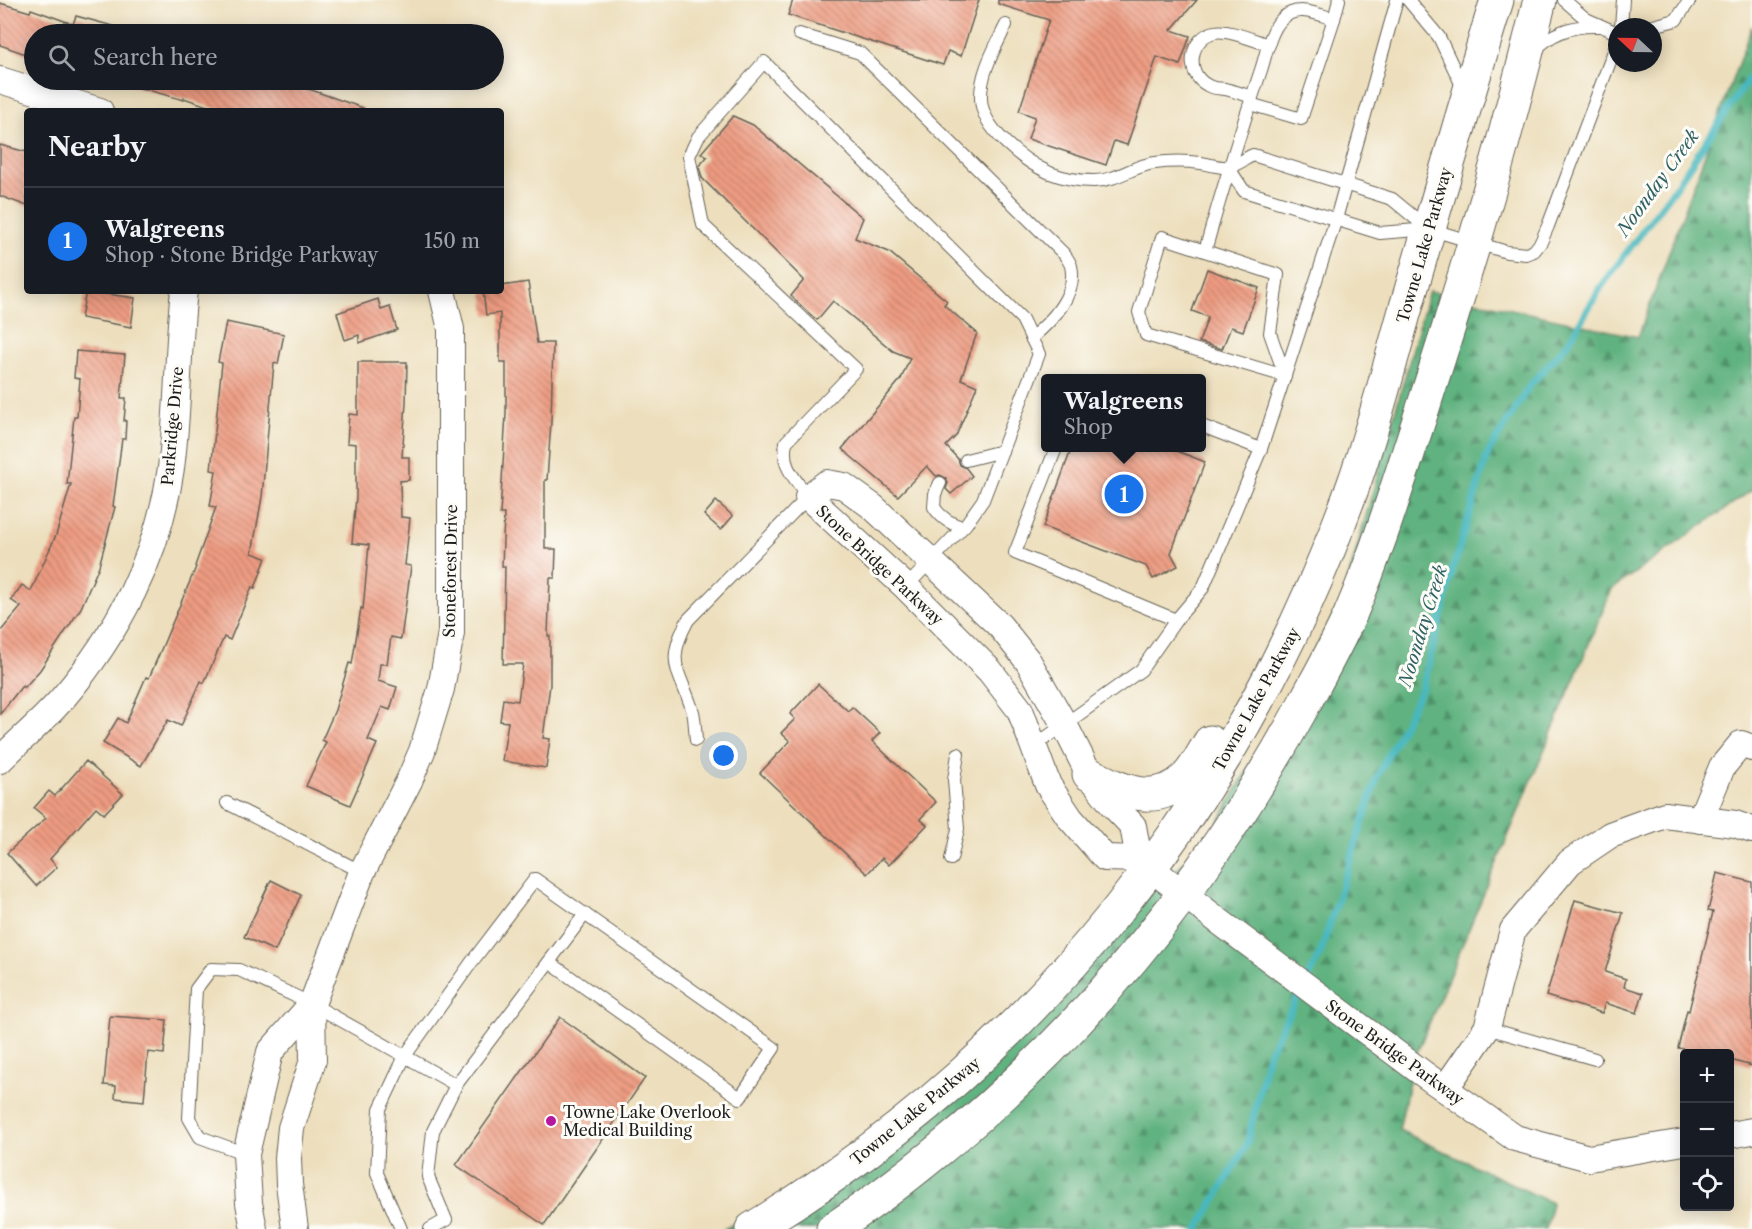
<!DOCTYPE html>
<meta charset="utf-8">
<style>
:root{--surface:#171b24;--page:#242831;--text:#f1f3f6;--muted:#9ea1a6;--line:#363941;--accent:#1a73e8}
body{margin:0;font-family:"Libre Caslon Text",serif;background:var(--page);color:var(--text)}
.controls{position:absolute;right:18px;bottom:18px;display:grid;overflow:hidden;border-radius:6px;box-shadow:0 3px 15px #0003}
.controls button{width:54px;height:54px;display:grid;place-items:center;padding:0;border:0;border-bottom:2px solid var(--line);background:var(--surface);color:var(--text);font:30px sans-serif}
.compass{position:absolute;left:1608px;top:18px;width:54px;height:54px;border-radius:50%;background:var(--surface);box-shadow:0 3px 15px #0003;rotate:292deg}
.you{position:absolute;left:724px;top:756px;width:21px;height:21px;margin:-15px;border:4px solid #fff;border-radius:50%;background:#1a73e8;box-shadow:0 0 0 9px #1a73e833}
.badge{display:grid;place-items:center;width:39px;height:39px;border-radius:50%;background:var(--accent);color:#fff;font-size:20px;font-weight:700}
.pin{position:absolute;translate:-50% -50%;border:3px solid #fff;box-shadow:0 2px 6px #0006}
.popup{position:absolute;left:1041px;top:374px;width:165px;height:78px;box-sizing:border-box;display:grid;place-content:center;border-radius:6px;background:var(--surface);filter:drop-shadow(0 2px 4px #0005);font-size:20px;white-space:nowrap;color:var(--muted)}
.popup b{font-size:22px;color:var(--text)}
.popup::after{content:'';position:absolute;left:50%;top:100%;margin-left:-12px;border:12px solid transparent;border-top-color:var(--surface)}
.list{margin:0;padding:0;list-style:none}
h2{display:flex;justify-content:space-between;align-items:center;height:78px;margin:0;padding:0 24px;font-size:26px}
h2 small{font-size:20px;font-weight:400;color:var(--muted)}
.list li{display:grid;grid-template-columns:39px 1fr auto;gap:18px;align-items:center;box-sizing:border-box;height:108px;padding:0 24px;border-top:2px solid var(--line)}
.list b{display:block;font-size:22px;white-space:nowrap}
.list p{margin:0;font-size:20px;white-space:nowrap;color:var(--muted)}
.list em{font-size:20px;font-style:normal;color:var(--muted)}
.icon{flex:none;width:33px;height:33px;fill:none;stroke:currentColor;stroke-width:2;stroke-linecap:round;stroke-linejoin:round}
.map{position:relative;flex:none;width:1752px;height:1229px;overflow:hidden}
.search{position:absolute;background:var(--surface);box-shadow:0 3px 15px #0003;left:24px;top:24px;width:480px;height:66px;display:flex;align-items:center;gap:15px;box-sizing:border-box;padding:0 21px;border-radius:33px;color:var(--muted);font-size:22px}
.panel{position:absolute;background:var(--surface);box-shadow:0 3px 15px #0003;left:24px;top:108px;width:480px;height:186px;border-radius:6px}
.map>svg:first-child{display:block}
.forest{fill:url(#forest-firs);stroke:#3e674e;stroke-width:1.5}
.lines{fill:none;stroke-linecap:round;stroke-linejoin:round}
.stream{stroke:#48b8be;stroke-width:7}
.building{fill:url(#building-back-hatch)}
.service-casing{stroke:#656054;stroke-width:14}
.minor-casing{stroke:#656054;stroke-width:28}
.secondary-casing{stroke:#656054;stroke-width:35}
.service{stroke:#fff;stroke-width:12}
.minor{stroke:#fff;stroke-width:26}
.secondary{stroke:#fff;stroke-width:33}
.poi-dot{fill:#b5179e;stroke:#fdfcf7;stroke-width:2}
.labels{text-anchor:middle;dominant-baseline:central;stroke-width:6;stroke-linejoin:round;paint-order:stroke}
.street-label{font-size:16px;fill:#1c1c1c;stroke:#fdfcf7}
.poi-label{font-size:16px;fill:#1c1c1c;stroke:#fdfcf7;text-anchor:start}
.water-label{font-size:18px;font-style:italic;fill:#306265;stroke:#fdfcf7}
</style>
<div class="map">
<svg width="1752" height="1229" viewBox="0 0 1752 1229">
<defs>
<pattern id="forest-firs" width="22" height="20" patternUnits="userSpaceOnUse" patternTransform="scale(1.5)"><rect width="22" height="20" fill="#60b280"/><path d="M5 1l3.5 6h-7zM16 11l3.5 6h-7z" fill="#4e9068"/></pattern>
<pattern id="building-back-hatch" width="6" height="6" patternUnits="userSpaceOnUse" patternTransform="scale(1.5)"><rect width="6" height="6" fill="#ee9b81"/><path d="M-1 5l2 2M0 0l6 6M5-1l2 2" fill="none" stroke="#c07e69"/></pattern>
</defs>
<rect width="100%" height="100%" fill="#fdfcf7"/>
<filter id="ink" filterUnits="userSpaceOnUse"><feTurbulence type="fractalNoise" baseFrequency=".0167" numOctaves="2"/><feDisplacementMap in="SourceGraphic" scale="12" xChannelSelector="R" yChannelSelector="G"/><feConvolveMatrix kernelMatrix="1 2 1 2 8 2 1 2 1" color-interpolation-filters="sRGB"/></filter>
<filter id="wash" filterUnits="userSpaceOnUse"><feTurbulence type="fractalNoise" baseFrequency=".008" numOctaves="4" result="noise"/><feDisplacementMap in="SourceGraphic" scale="24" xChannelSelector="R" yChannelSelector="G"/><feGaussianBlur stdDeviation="1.35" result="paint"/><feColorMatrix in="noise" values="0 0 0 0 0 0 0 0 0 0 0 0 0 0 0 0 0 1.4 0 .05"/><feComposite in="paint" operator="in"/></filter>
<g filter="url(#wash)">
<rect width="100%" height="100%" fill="#eddfbd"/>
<polygon class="forest" points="1752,26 1752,490 1612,589 1413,1062 1399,1130 1552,1203 1546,1229 724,1229 898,1132 988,1041 1208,840 1342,601 1429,291 1638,337"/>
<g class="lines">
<polyline class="stream" points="1198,1229 1247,1144 1268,1054 1320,954 1378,775 1422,688 1454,565 1488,453 1530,385 1568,343 1601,287 1674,189 1752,74"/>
</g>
<g id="blocks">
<g class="building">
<polygon points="793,0 979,0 961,56 948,51 943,65 788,15"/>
<polygon points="998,0 1197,0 1171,30 1190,36 1180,65 1157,57 1127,145 1114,141 1106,165 1028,139 1035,117 1019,111 1049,20 998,4"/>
<polygon points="0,3 30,12 31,9 73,24 76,16 124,29 123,34 34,34 34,57 0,45"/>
<polygon points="129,80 283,80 363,108 363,111 222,111 184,98 184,100 129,85"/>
<polygon points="733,116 753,125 863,218 855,238 889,252 947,301 944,305 977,333 961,379 977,386 956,436 946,446 958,459 960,465 966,468 972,476 951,494 946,489 948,483 946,478 940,475 936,476 927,466 898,496 842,449 901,379 910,358 893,351 833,301 817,320 810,314 791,296 804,280 702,178 699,166 707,157 701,153"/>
<polygon points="0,145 27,152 27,206 0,196"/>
<polygon points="1207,269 1259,288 1243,331 1231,327 1222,349 1199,342 1208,317 1192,311"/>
<polygon points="528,282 537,343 553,343 551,422 547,480 545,480 545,549 556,549 555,578 550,578 548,636 550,636 550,685 543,738 550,739 546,768 502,761 508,722 500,721 503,699 518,701 523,664 503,664 505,567 502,567 504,514 500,514 506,413 506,362 500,362 500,313 486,315 483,291 501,291 501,286"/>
<polygon points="86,291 135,298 131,327 81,318"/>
<polygon points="378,299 381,310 390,307 397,330 359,343 359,335 345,340 337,313"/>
<polygon points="226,322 284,334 278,364 274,363 262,497 252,553 266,558 255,588 252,587 230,640 224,637 204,683 201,681 181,726 168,720 141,766 103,743 118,718 126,723 146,677 149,678 196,567 195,566 216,507 210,506 216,471 211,470 222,363 218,362"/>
<polygon points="76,351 125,355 121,398 126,398 124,421 126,421 125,439 122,439 113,506 115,507 99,566 81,608 40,670 24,688 22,686 0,714 0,632 21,607 11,600 22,585 31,591 56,535 71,484 67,484 74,417 77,417 80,379 74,378"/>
<polygon points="358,362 407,362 406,403 402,457 409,457 409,480 400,481 401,517 410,518 405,565 411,566 401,639 391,637 387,664 380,664 378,681 397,687 390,710 382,707 368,740 377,744 350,805 306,786 326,742 322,740 335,710 349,663 352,664 361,608 363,609 369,545 352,543 356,497 356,444 347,443 349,414 358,415"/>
<polygon points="1072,447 1167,447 1205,462 1171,553 1178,566 1153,579 1146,566 1043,527"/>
<polygon points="716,501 733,516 721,530 704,515"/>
<polygon points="818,684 848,711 852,707 880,733 872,741 936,802 920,819 927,825 889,865 882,858 867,874 760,773 790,741 781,733 795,719 790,714"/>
<polygon points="86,761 123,794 104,814 96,807 50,859 57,867 36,886 7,853 46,818 34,808 49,791 55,796"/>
<polygon points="1717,873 1752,882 1752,1066 1730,1060 1730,1053 1702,1053 1678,1048 1687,1010 1689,1011 1713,912 1708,911"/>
<polygon points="271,880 301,895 275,951 244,937"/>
<polygon points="1575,900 1623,913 1605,972 1626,979 1624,987 1643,993 1637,1013 1605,1003 1602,1013 1546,996"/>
<polygon points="110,1016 167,1020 164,1054 148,1052 144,1101 115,1098 116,1086 104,1085"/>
<polygon points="560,1017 645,1078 544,1225 456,1165"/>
</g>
</g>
</g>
<g filter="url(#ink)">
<use href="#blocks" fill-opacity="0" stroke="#656054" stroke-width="1.5"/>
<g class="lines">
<defs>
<g id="service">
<polyline points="1408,0 1439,37 1464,90"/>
<polyline points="1564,0 1586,19 1617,33"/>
<polyline points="1334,19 1339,0"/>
<path d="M 1006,25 C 995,48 980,73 981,99 C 982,129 1023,161 1050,173 C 1063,178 1080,181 1094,181 C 1117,181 1134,165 1155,163 C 1170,161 1186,161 1201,163 C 1209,164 1220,168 1228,167 C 1236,166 1246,158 1253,155 L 1392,199 L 1426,227"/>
<polyline points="1621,27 1623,0"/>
<polyline points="1649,27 1676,20 1690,0"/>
<path d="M 799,34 L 860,53 L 1064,254 C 1066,257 1070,262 1071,266 C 1078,294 1051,322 1031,338"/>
<path d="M 1535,50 C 1552,32 1574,25 1598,26"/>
<path d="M 1252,97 C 1243,94 1234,91 1225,89 C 1219,88 1213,89 1207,85 C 1184,73 1190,37 1215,32 C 1229,29 1255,41 1269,45"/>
<polyline points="1228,167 1244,191 1380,233 1429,229 1507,252 1526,254 1534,251 1541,242 1548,226 1617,43"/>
<polygon points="1162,237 1278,275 1270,333 1285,376 1146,335 1139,312"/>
<path d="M 1205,251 C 1222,190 1241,130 1261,70 C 1266,55 1270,30 1282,19 C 1297,4 1317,14 1334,19 L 1301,119 L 1250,104"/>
<polyline points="1202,426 1261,449"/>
<polyline points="1056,448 1015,553 1176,620"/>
<polyline points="966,460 1002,451"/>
<path d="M 940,483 L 935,494 L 934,507 C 941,518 950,524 963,527"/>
<path d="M 696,740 C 695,731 695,720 693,712 C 680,670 664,664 688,620 L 808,497 C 794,476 781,468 786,442 L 856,369 L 703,225 L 689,156 L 698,137 L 764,62 L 1022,319 L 1039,354 L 983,500 L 966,524 L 906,587"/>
<polyline points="1033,747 1141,670 1176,620 1203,588 1261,449 1336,219 1397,0"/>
<polyline points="227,803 362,872"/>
<polyline points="951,859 958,829 954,780 958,754"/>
<polyline points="1487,1028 1595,1059"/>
<polyline points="246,1154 200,1137 189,1118 196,989 211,969 239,970 312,1004 456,1085"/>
<polyline points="401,1229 377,1173 380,1109 405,1056 471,963 535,879 774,1048 740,1098 549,962"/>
<polyline points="430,1229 446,1220 428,1177 433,1131 456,1085 585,914"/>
</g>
<g id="minor">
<polyline points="0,80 100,111"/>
<path d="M 0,760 C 20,740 43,721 62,699 C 118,634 159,554 171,468 C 179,409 177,350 184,291"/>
<polyline points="1700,820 1722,767 1741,744 1752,748"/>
<polyline points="1139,859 1133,826 1112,804 1089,774 1064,724 1028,661 1000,626 873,507 844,486 827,483 808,497 906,587 990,671 1020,710 1048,785 1070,818 1105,858 1139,859 1220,922 1425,1075 1515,1138 1589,1158 1684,1142"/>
<polyline points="1445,1089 1487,1028 1513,930 1570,862 1610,835 1665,815 1735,824 1752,830"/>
<polyline points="1730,1135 1752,1131"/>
<polyline points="254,1229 249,1203 246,1154 270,1052 312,1004 362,872 409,781 422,751 441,689 451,633 451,329 442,291"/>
<polyline points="295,1229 289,1184 288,1158 291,1128 313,1060 312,1004"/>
</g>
<g id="secondary">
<path d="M 1089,774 C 1122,791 1156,808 1187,777 C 1196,768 1203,753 1210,742"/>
<path d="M 752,1229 C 1037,1057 1241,799 1353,486 C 1373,430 1388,371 1404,314 C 1435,209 1465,104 1497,0"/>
<path d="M 833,1229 C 870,1205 905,1178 939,1150 C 1090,1027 1210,877 1303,706 C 1319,676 1336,646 1350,615 C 1379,548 1400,477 1423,408 C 1467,273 1506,137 1540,0"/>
</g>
</defs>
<use href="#service" class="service-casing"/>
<use href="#minor" class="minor-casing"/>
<use href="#secondary" class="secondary-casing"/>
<use href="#service" class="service"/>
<use href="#minor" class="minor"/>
<use href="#secondary" class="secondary"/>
</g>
</g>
<circle class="poi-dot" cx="551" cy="1121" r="6"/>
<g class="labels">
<g class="street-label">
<text transform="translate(1424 245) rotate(-74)">Towne Lake Parkway</text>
<text transform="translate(172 426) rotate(-85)">Parkridge Drive</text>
<text transform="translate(880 565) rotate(43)">Stone Bridge Parkway</text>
<text transform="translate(450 571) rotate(-89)">Stoneforest Drive</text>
<text transform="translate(1256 699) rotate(-61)">Towne Lake Parkway</text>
<text transform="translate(1395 1052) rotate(36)">Stone Bridge Parkway</text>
<text transform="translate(915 1111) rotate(-39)">Towne Lake Parkway</text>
</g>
<g class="poi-label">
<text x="563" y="1112">Towne Lake Overlook<tspan x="563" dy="18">Medical Building</tspan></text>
</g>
<g class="water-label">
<text transform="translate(1658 183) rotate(-54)">Noonday Creek</text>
<text transform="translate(1423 626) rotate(-73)">Noonday Creek</text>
</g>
</g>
</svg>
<div class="controls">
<button>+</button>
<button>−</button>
<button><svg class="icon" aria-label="locate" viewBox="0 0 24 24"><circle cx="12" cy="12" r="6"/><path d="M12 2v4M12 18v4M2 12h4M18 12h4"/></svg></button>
</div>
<svg class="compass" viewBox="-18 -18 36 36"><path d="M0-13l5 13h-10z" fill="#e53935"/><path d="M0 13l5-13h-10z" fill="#9ea1a6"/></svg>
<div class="you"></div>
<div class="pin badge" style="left:1124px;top:494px">1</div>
<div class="popup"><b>Walgreens</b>Shop</div>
<div class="search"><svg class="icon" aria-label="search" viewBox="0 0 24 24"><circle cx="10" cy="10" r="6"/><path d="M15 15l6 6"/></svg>Search here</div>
<section class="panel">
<h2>Nearby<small></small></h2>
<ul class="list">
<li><span class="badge">1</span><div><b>Walgreens</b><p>Shop · Stone Bridge Parkway</p></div><em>150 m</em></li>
</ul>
</section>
</div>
